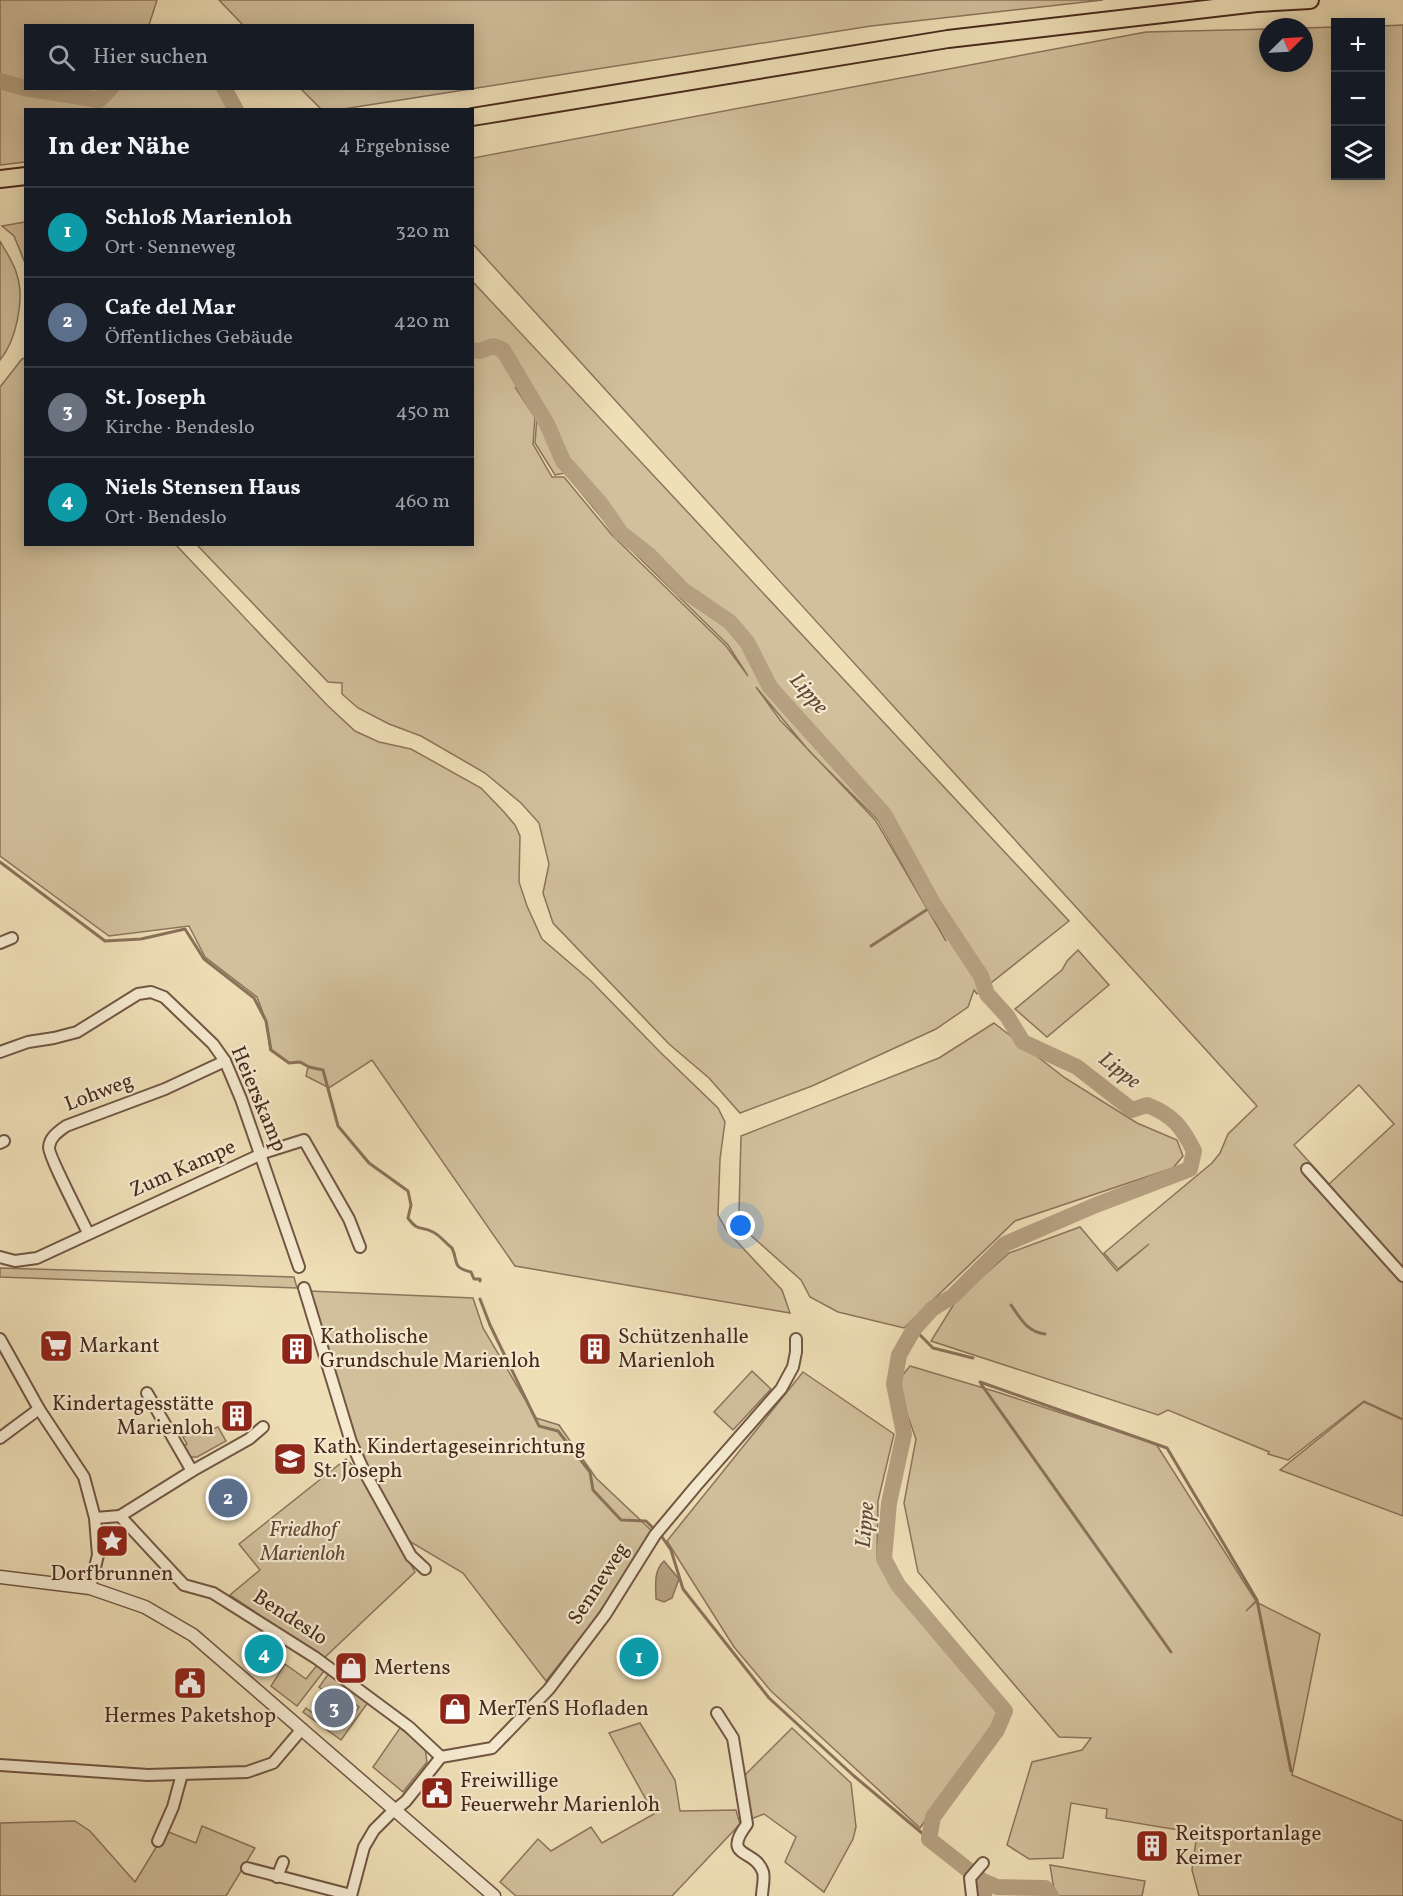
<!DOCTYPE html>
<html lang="de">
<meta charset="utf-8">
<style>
:root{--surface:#171b24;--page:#20242c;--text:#f1f3f6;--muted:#9ea1a6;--line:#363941;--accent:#c59692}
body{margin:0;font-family:Vollkorn,serif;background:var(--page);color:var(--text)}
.controls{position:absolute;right:18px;top:18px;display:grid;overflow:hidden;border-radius:0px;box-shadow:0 3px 15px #0003}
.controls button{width:54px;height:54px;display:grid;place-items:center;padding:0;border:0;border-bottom:2px solid var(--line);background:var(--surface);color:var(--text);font:30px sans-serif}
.compass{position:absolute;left:1259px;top:18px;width:54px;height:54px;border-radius:50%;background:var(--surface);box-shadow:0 3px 15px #0003;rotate:66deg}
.you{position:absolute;left:741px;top:1226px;width:21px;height:21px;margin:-15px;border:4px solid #fff;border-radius:50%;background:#1a73e8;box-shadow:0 0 0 9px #1a73e833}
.badge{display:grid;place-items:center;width:39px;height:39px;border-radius:50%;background:var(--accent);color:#fff;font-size:20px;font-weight:700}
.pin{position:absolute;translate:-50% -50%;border:3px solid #fff;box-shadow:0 2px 6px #0006}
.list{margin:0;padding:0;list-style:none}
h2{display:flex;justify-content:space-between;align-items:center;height:78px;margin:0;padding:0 24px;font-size:26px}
h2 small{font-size:20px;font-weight:400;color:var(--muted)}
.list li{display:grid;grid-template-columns:39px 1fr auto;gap:18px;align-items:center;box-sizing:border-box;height:90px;padding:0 24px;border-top:2px solid var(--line)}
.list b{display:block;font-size:22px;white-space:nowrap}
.list p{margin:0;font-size:20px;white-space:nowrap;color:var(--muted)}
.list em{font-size:20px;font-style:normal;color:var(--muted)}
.icon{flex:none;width:33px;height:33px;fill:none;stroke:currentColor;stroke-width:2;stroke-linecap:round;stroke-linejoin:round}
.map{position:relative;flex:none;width:1403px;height:1896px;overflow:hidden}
.search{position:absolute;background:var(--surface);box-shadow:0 3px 15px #0003;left:24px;top:24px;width:450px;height:66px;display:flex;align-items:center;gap:15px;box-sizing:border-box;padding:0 21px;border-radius:0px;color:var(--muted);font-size:22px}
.panel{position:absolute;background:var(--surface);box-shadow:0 3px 15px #0003;left:24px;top:108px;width:450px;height:438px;border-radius:0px}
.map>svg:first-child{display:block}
.green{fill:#d2c09d;stroke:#8c745c;stroke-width:1.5;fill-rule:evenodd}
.water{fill:#b6a182;stroke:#8a7159;stroke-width:1.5}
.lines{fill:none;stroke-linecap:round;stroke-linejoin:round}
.stream{stroke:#8a7159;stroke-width:3}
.river{stroke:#b6a182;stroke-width:16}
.minor-casing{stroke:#715643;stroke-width:14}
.tertiary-casing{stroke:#715643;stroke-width:15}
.trunk-casing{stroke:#47291c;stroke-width:20}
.minor{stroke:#f5ead0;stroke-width:10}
.tertiary{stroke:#f5ead0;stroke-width:12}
.trunk{stroke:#efdfb7;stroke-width:16}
.labels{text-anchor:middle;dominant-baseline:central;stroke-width:4.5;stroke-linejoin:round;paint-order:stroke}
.street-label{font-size:21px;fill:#47291c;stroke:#f5ead0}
.poi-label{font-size:21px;fill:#47291c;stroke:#f5ead0;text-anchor:start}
.park-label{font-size:21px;font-style:italic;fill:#634736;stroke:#f5ead0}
.water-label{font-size:22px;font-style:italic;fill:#634736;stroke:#f5ead0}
</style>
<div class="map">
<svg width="1403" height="1896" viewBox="0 0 1403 1896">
<rect width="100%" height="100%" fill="#efdfb7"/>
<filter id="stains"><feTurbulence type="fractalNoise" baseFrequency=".00333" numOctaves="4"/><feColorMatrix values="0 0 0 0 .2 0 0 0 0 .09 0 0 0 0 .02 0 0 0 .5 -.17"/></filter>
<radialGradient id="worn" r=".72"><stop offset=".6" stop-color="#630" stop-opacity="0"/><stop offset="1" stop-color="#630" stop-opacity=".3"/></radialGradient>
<g class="green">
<polygon points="0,0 157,0 149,25 26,26 26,88 219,89 235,109 26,110 25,162 0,165"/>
<polygon points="219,0 1103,0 871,26 337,110 321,109 301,89 472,88 472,26 243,25"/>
<path d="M 1403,25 L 1403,1419 L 1364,1401 L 1288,1460 L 1268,1454 L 1269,1452 L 1168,1410 L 1158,1415 L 931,1341 L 957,1299 L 1009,1253 L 1080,1227 L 1117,1271 L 1149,1244 L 1118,1269 L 1104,1253 L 1212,1163 L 1220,1153 L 1228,1134 L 1257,1106 L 473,244 L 473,158 L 1146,32 L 1268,29 L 1268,63 L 1304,63 L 1304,28 L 1335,27 L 1336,176 L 1380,176 L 1381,26 ZM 1359,1085 L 1394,1124 L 1329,1184 L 1294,1145 Z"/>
<polygon points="25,222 26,222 25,263 14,236 2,226"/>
<path d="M 0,241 C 6,252 14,263 17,275 C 25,299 16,341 0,360 Z"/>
<path d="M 473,282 L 1069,921 L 977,994 L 974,990 L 968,1007 L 936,1029 L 812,1086 L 740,1113 L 709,1078 L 669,1044 L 553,923 L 543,893 L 549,864 L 539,823 L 521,803 L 485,773 L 421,736 L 389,724 L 358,708 L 342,694 L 342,683 L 328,682 L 197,545 L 472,544 ZM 515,387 L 537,417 L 535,443 L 555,475 L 565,473 L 615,534 L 728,645 L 748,676 L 726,646 L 612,535 L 564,477 L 552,477 L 533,444 L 535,417 ZM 756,687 L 810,752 L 878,820 L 946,941 L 876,821 L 780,720 Z"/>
<polygon points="25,358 26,544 176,545 327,705 355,731 379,742 411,749 481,788 504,812 515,825 520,836 519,882 527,906 542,939 591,981 660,1052 718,1108 725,1122 720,1159 718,1215 727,1231 782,1290 790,1313 515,1266 372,1060 329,1088 306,1076 308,1067 300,1062 289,1063 270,1050 266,1021 257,997 205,957 189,926 109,936 0,856 0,387 22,359"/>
<polygon points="1078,950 1109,985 1047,1037 1015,1009 1062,970 1067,961"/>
<polygon points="994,1023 1065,1078 1137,1123 1177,1140 1183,1156 1173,1168 1015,1221 904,1328 838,1312 810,1297 801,1280 746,1231 739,1212 741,1136 939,1058"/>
<polygon points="0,1268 294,1277 297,1288 0,1277"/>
<polygon points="309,1291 473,1298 483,1328 536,1418 559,1425 596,1478 652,1531 595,1619 546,1681 463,1573 409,1541 369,1471 355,1440"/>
<polygon points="910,1366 997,1392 1156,1444 1256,1601 1246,1611 1256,1602 1320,1634 1292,1775 1403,1821 1403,1896 1199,1896 1192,1870 1197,1833 1106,1818 1107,1809 1071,1803 1063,1858 1029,1859 1007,1845 1032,1762 1082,1750 1091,1738 1059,1737 918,1572 904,1503 916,1439 896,1383"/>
<polygon points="752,1371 771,1389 733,1430 714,1412"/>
<polygon points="803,1372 894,1434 878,1501 877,1557 893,1587 999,1715 920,1828 771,1691 734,1647 667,1541"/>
<polygon points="1364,1402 1403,1420 1403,1516 1280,1470"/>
<polygon points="207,1424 210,1430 218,1427 226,1441 197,1457 187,1457 182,1447 187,1444 183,1437"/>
<polygon points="346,1459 361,1474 415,1572 324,1658 230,1595 260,1570 239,1544"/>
<polygon points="285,1664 306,1679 317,1665 324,1671 297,1706 271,1686"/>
<polygon points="329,1673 369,1701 341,1740 303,1712 306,1708 324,1721 327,1718 338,1727 341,1723 345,1726 359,1707 334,1690 330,1695 319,1687"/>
<polygon points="640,1723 675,1780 680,1811 736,1810 740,1824 672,1896 516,1896 500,1882 538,1839 551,1851 591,1827 602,1843 654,1814 609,1733"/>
<polygon points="400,1728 425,1748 427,1762 403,1792 373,1767"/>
<polygon points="792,1728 851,1783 856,1827 853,1839 824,1892 785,1862 796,1837 764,1814 751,1819 744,1776"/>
<polygon points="75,1821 90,1831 135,1882 166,1831 196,1843 202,1826 255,1848 226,1896 0,1896 0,1823"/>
<polygon points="1050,1865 1145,1881 1142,1896 1055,1896"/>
</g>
<path class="water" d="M 664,1561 L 679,1579 L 672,1598 L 664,1602 L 656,1599 C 656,1586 653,1571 664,1561 Z"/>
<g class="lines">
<g class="stream">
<path d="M 0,862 L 105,941 L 141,939 L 185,929 L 204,959 L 254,998 L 266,1021 L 271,1050 L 289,1063 L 300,1062 L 309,1067 L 323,1070 L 338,1126 L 369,1163 L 408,1191 L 411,1205 L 408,1218 C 419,1233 421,1225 433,1232 C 441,1236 445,1243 452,1248 C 459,1263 451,1267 471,1272 L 474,1279 L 480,1279 L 480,1281"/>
<polyline points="871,946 934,905"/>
<polyline points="480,1299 490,1325 539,1426 558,1431 590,1472 593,1490 621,1520 646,1521 655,1530"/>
<path d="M 1011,1305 C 1021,1319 1027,1332 1045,1334"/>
<polyline points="914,1329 933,1348 973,1358"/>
<polyline points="980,1382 1167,1448 1257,1600 1291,1771"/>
<polyline points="981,1384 1171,1652"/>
<polyline points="660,1534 671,1550 683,1589 769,1698 854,1776 929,1839"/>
</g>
<g class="river">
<polyline points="0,81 24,88 99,100 111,88"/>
<polyline points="224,88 236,110"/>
<path d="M 472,350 L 480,351 L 493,346 L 503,350 L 547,424 L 563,461 L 601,504 L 621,533 L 649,555 L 683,590 L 730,622 L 747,642 L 770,687 L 884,814 L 934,905 L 981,976 L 987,994 L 1007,1016 L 1023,1042 L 1077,1067 L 1132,1110 L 1147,1105 C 1173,1115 1182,1127 1194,1151 L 1190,1169 L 1096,1205 L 1005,1244 L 953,1296 L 932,1309 L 914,1329 L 899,1355 L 894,1384 L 904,1434 L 889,1503 L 884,1559 L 898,1585 L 1005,1711 L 997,1730 L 933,1817 L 929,1839 L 981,1880 L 984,1896"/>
<polyline points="981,1880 997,1887 1045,1888 1051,1896"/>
</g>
<defs>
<g id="minor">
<polyline points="0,943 12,938"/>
<polyline points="0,1052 28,1042 54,1038 77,1032 138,994 151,992 164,997 213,1044 225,1061 241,1099 299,1267"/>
<polyline points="0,1143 4,1141"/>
<polyline points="1307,1169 1403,1276"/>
<path d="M 88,1233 C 82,1220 48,1155 49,1147 C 50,1137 58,1132 66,1126 L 165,1089 L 225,1061"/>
<polyline points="0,1257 15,1261 37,1258 266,1152 304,1140 349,1219 360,1247"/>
<polyline points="304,1288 351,1442 364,1471 411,1556 425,1569"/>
<polyline points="0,1339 39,1409 84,1477 95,1518 98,1555 90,1588"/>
<polyline points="147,1393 192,1471"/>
<polyline points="0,1438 39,1409"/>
<polyline points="120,1516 184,1585 213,1593 316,1658 409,1727 441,1757"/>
<polyline points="95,1518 120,1516 192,1471 249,1439 263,1427"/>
<path d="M 717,1713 L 733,1738 L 747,1824 C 721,1859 755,1848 763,1872 C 765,1879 762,1889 762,1896"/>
<polyline points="0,1765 148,1775 247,1772 273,1763 302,1729"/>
<polyline points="158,1841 173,1807 182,1774"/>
<polyline points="247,1868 351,1895"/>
<polyline points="277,1877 283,1862"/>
<polyline points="351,1896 364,1847 374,1830 390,1814 406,1801 441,1757 492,1748 549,1689 605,1615 655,1535 696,1486 781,1389 793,1367 796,1352 796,1339"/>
<polyline points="972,1896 970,1878 983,1863"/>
</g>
<polyline id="tertiary" points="0,1577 90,1588 145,1607 193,1635 494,1896"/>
<g id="trunk">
<polyline points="472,117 948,39 1257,3 1310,0"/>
<polyline points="0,179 26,176"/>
</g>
</defs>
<use href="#minor" class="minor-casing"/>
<use href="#tertiary" class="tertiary-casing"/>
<use href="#trunk" class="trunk-casing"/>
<use href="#minor" class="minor"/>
<use href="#tertiary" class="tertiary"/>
<use href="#trunk" class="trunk"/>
</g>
<defs>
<symbol id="supermarket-square" viewBox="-11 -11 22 22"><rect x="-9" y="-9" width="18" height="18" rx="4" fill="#8f2418" stroke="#f5ead0"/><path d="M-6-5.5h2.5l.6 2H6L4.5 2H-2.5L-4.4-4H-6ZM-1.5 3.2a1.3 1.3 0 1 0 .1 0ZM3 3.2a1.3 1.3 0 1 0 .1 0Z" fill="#fff"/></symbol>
<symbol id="building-square" viewBox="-11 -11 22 22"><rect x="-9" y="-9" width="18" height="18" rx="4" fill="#8f2418" stroke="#f5ead0"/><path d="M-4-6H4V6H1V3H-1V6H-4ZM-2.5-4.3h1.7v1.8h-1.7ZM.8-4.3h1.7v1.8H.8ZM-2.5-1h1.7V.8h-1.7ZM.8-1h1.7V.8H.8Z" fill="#fff"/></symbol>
<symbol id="school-square" viewBox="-11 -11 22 22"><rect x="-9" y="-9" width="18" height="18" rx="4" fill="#8f2418" stroke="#f5ead0"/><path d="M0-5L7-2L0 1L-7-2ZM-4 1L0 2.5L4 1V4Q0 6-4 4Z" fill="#fff"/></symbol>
<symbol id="sight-square" viewBox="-11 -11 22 22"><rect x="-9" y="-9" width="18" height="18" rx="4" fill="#8f2418" stroke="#f5ead0"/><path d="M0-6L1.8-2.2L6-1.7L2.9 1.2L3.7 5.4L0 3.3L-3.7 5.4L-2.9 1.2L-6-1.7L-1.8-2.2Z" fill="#fff"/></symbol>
<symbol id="shop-square" viewBox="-11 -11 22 22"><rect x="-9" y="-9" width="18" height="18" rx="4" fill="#8f2418" stroke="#f5ead0"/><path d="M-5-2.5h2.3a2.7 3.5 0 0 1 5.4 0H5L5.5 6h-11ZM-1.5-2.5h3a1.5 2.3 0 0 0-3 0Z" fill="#fff"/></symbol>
<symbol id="civic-square" viewBox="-11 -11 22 22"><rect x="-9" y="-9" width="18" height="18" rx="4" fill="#8f2418" stroke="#f5ead0"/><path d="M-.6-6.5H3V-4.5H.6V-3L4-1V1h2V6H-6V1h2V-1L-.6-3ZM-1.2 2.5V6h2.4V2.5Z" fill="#fff"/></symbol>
</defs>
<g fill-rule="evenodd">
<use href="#supermarket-square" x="37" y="1327" width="38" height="38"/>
<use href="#building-square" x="278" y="1330" width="38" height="38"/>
<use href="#building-square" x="576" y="1330" width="38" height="38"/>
<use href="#building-square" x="218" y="1397" width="38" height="38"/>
<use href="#school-square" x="271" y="1440" width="38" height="38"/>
<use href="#sight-square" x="93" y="1522" width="38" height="38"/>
<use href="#shop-square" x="332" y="1649" width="38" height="38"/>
<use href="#civic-square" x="171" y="1664" width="38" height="38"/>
<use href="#shop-square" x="436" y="1690" width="38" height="38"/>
<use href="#civic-square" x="418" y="1774" width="38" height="38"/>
<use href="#building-square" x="1133" y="1827" width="38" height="38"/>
</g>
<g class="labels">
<g class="street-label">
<text transform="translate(99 1093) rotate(-21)">Lohweg</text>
<text transform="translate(258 1099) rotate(67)">Heierskamp</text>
<text transform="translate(183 1169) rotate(-24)">Zum Kampe</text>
<text transform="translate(599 1584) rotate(-57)">Senneweg</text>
<text transform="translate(290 1618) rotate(33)">Bendeslo</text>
</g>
<g class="poi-label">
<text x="320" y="1337">Katholische<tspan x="320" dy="24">Grundschule Marienloh</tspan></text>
<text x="618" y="1337">Schützenhalle<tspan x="618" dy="24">Marienloh</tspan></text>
<text x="79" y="1346">Markant</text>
<text x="214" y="1404" text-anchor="end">Kindertagesstätte<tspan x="214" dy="24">Marienloh</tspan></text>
<text x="313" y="1447">Kath. Kindertageseinrichtung<tspan x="313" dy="24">St. Joseph</tspan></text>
<text x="112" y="1574" text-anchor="middle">Dorfbrunnen</text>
<text x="374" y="1668">Mertens</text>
<text x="478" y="1709">MerTenS Hofladen</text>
<text x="190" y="1716" text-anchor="middle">Hermes Paketshop</text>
<text x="460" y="1781">Freiwillige<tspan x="460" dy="24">Feuerwehr Marienloh</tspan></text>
<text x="1175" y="1834">Reitsportanlage<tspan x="1175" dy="24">Keimer</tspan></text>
</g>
<g class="park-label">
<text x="303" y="1530">Friedhof<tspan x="303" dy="24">Marienloh</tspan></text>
</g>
<g class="water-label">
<text transform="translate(808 694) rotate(49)">Lippe</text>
<text transform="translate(1119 1071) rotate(38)">Lippe</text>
<text transform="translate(866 1525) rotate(-85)">Lippe</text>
</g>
</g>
<rect width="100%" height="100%" filter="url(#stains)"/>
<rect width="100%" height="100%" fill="url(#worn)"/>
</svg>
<div class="controls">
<button>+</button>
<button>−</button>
<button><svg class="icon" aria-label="layers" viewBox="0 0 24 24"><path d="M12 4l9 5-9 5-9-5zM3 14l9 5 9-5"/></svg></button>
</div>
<svg class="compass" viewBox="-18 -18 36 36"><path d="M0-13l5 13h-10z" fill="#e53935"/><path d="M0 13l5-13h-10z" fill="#9ea1a6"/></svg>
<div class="you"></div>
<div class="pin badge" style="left:639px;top:1657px;background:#0f9aa8">1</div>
<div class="pin badge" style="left:228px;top:1498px;background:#5c6f8a">2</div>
<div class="pin badge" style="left:334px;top:1708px;background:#6b7280">3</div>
<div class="pin badge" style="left:264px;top:1654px;background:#0f9aa8">4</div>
<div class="search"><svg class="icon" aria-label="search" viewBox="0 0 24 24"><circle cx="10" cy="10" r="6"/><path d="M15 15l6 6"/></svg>Hier suchen</div>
<section class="panel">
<h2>In der Nähe<small>4 Ergebnisse</small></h2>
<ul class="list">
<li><span class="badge" style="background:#0f9aa8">1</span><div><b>Schloß Marienloh</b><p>Ort · Senneweg</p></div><em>320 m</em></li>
<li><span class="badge" style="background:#5c6f8a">2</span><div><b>Cafe del Mar</b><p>Öffentliches Gebäude</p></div><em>420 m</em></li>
<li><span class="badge" style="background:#6b7280">3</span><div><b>St. Joseph</b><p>Kirche · Bendeslo</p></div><em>450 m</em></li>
<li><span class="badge" style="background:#0f9aa8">4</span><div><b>Niels Stensen Haus</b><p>Ort · Bendeslo</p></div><em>460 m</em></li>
</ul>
</section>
</div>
